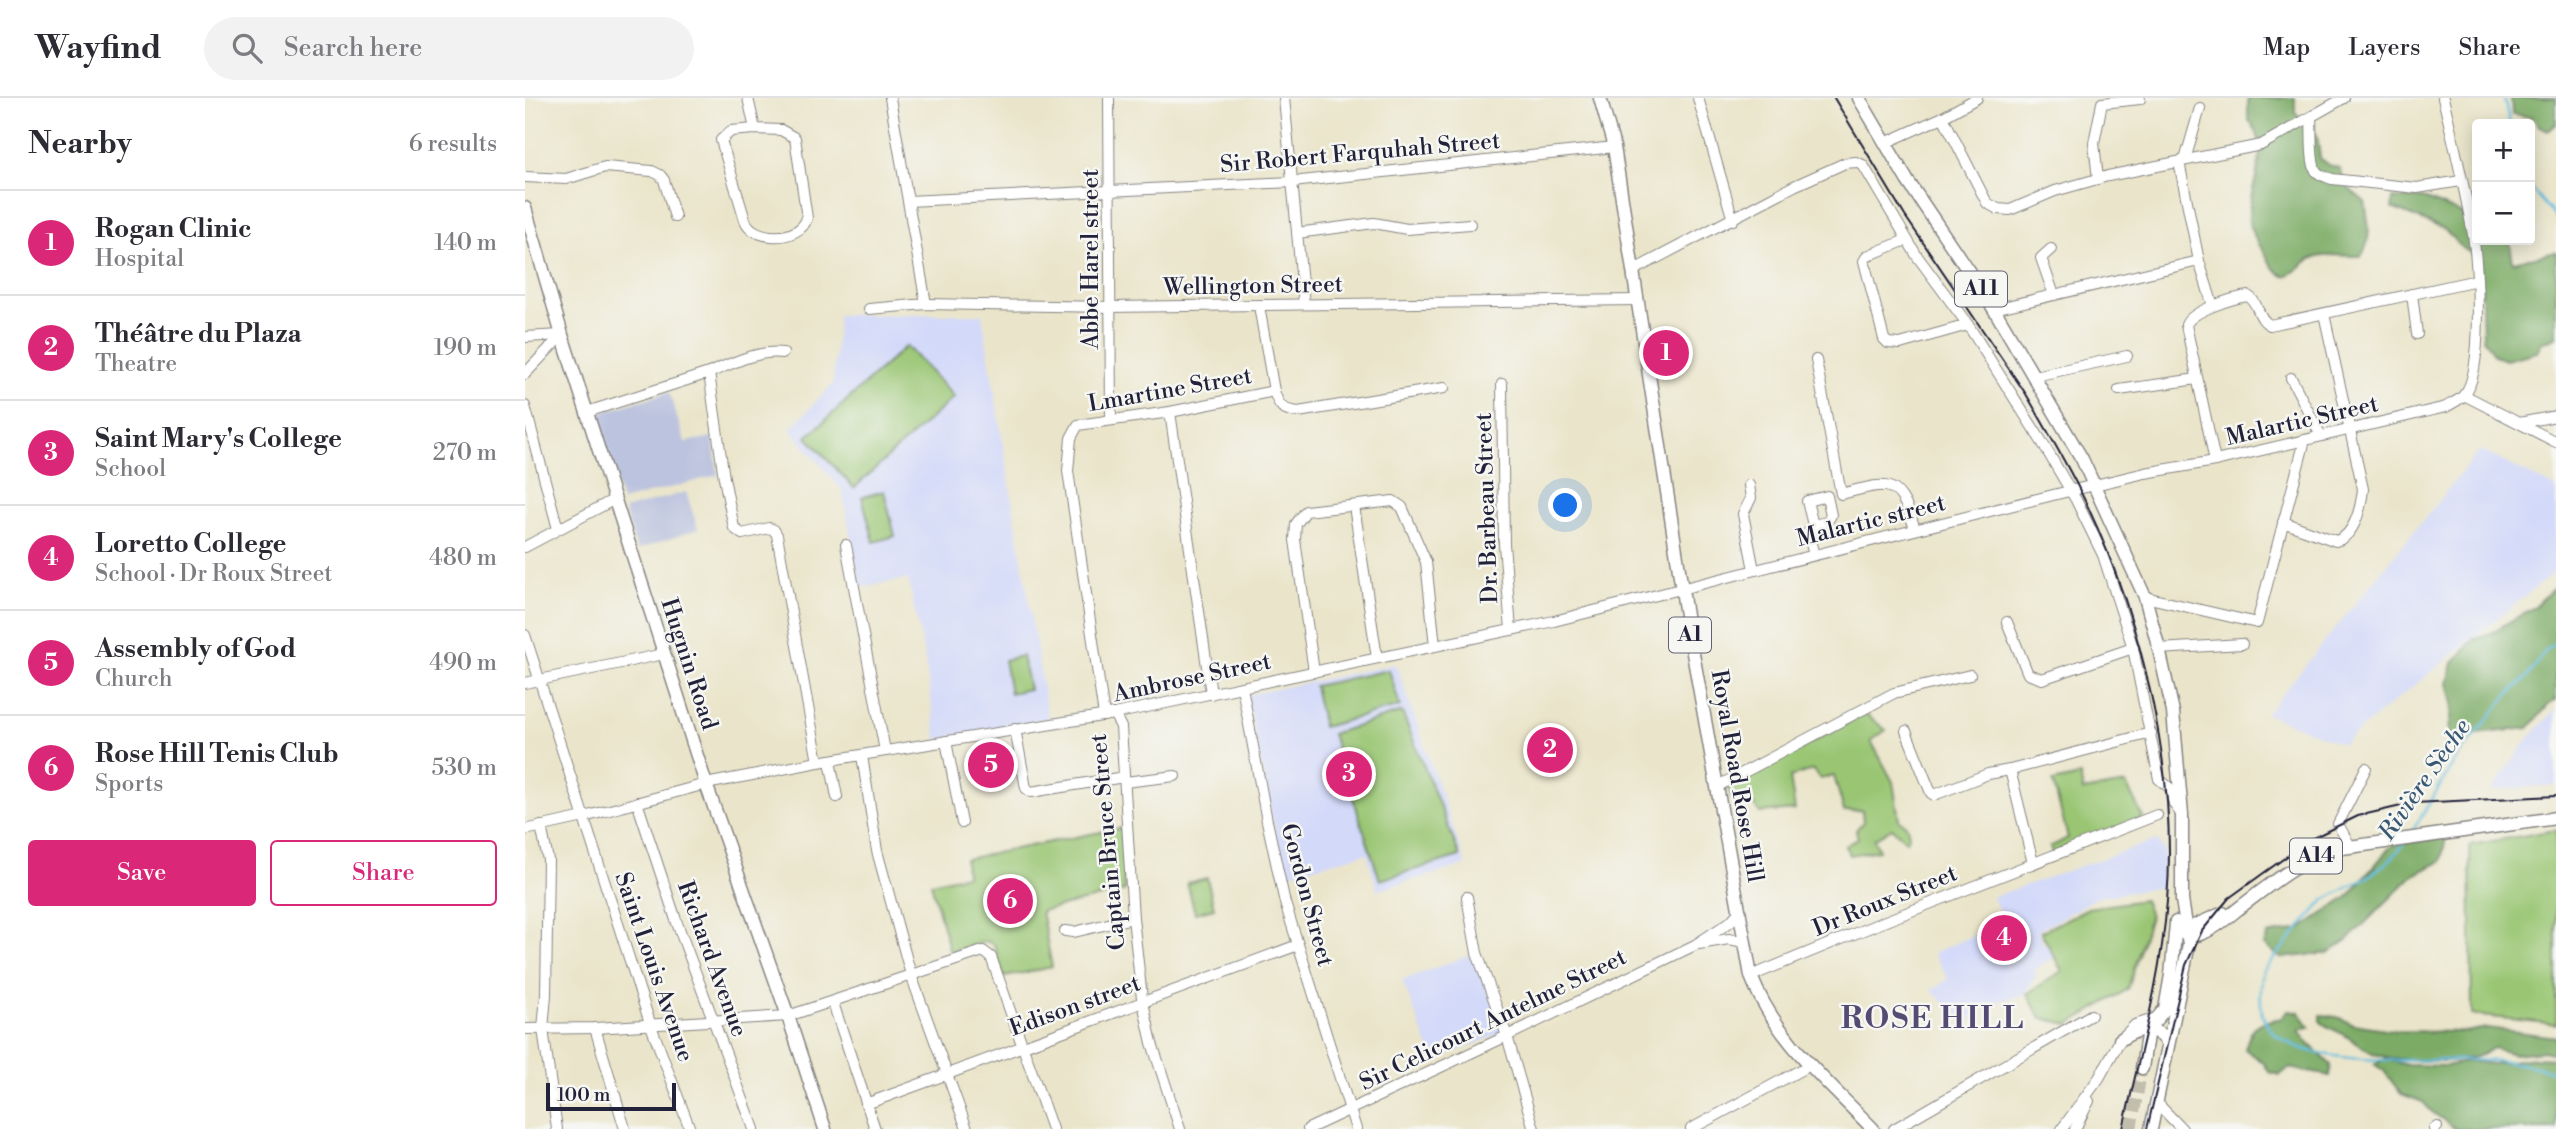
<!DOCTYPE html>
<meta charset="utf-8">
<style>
:root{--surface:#fff;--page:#f2f2f3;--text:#2b2b33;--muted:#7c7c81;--line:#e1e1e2;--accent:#db2777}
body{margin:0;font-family:"Libre Bodoni",serif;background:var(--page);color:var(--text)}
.controls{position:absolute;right:21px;top:21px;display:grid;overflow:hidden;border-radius:7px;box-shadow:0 4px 18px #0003}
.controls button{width:63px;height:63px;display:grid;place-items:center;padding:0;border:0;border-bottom:2px solid var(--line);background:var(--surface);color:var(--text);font:35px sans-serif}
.scale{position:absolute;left:21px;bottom:18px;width:130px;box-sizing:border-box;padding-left:7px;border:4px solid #22223b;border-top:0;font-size:19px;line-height:24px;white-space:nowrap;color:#22223b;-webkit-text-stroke:5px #f6f6f2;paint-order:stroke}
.you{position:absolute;left:1041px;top:408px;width:24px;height:24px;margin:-18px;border:5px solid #fff;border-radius:50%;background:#1a73e8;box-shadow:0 0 0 10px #1a73e833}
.badge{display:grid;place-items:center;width:46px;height:46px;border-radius:50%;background:var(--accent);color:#fff;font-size:23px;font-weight:700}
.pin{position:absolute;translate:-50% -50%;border:4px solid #fff;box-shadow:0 2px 7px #0006}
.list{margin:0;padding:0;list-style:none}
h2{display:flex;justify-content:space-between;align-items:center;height:91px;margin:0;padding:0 28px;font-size:30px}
h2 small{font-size:23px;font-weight:400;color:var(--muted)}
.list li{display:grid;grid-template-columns:46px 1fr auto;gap:21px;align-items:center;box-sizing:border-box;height:105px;padding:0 28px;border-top:2px solid var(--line)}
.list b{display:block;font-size:26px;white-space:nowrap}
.list p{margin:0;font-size:23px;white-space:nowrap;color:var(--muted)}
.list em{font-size:23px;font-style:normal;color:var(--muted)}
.actions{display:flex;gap:14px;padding:21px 28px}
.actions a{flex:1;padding:16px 0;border:2px solid var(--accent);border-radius:7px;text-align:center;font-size:24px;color:var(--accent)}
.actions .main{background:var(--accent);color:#fff}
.icon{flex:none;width:38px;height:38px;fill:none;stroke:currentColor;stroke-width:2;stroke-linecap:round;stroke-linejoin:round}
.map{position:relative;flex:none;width:2031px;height:1031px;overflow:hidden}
header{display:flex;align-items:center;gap:42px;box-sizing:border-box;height:98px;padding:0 35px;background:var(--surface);border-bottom:2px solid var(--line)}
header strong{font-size:33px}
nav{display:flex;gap:38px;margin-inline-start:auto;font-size:24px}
.search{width:490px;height:63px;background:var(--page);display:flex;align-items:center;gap:18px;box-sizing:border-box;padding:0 24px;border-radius:38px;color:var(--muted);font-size:26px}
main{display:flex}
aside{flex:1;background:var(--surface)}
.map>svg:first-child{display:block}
.built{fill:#d3d9f9}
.industrial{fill:#bcc3de}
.green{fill:#9ac673;stroke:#5e7457;stroke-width:2}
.forest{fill:#7bab65;stroke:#4e6650;stroke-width:2}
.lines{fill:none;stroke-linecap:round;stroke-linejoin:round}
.stream{stroke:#61bcdf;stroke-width:2.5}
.major-tunnel{stroke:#c2bead;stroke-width:12;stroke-dasharray:12 6;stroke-linecap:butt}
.minor-casing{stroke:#868482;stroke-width:12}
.major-casing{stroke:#868482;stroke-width:15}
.minor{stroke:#fff;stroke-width:10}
.major{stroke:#fff;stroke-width:12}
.tram{stroke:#22223b;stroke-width:2}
.labels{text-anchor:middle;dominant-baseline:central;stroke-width:5;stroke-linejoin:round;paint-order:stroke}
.shield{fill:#f6f6f2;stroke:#626272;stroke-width:2}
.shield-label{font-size:21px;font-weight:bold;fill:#22223b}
.street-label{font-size:23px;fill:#22223b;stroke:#f6f6f2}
.water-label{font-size:24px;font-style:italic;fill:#385874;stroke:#f6f6f2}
.district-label{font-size:30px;font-weight:bold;letter-spacing:2px;fill:#554c74;stroke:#f6f6f2}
</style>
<header>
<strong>Wayfind</strong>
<div class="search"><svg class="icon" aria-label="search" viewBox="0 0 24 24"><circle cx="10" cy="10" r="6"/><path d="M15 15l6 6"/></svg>Search here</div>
<nav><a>Map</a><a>Layers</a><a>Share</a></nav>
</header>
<main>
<aside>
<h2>Nearby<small>6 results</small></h2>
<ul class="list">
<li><span class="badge">1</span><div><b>Rogan Clinic</b><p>Hospital</p></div><em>140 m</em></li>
<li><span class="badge">2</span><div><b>Théâtre du Plaza</b><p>Theatre</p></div><em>190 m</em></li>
<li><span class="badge">3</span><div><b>Saint Mary's College</b><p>School</p></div><em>270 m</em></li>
<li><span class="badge">4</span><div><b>Loretto College</b><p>School · Dr Roux Street</p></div><em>480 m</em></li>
<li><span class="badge">5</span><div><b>Assembly of God</b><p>Church</p></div><em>490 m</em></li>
<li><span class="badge">6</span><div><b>Rose Hill Tenis Club</b><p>Sports</p></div><em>530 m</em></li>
</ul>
<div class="actions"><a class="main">Save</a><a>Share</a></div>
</aside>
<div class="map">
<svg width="2031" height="1031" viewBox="0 0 2031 1031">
<rect width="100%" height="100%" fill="#f6f6f2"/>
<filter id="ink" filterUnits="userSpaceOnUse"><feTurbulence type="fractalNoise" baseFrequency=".0143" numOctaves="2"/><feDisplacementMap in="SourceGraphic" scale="14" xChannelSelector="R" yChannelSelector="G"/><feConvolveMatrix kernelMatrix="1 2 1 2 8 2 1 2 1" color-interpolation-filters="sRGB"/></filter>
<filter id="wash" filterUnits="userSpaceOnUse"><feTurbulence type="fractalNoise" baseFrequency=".00686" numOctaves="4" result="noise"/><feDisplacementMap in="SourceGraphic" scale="28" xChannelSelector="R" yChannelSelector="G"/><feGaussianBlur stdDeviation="1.57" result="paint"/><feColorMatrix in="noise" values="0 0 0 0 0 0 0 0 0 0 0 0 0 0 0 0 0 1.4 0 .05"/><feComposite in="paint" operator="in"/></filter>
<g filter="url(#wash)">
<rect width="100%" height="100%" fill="#eae5ca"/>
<g class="built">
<polygon points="457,216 523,621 412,642 399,556 383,481 335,489 317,392 265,331 308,286 313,217"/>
<polygon points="1955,352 2031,390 2031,473 1817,646 1741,616"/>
<polygon points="871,566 941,767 852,792 842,755 759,777 722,597"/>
<polygon points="2031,611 2031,687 1967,692 2003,641"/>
<polygon points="1631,742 1639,752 1636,789 1573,799 1513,833 1518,846 1535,857 1508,872 1512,876 1499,897 1465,906 1440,926 1406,892 1423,881 1408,855 1480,824 1467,799"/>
<polygon points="948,856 979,934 909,963 877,882"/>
</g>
<g class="industrial">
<polygon points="144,294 160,344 188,339 193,377 97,403 68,317"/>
<polygon points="161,394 173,431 112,452 99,412"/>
</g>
<g class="green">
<polygon points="381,248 429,299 329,390 282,339"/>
<polygon points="359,393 370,438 349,444 337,399"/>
<polygon points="497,558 504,591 485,595 479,562"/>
<polygon points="864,572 875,608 798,629 789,588"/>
<polygon points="877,614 935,758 855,782 807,636"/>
<polygon points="1340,616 1361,632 1346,643 1368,684 1374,722 1382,728 1384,738 1381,743 1367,730 1349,741 1354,752 1325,757 1320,748 1333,740 1331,732 1338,724 1337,712 1319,713 1309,678 1295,681 1288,672 1265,679 1270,712 1235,715 1224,701 1206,700 1203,689"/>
<polygon points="1555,678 1558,693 1601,686 1618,720 1527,755 1525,749 1543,740 1528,684"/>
<polygon points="596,730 600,793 516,813 527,869 479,879 469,847 462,843 425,854 406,785 441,777 440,761"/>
<polygon points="2031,732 2031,926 1947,917 1945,747"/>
<polygon points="682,780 689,810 670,815 662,785"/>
<polygon points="1619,802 1625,818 1603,891 1544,926 1516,920 1502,896 1537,873 1516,834 1563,810"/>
</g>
<g class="forest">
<path d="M 1723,0 L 1770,0 L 1770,14 L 1792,37 L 1795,60 L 1804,67 L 1814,70 L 1823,90 L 1840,104 C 1843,122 1848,142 1836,158 C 1822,158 1800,155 1786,161 C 1775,166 1773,175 1759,178 C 1748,172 1745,165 1739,154 C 1734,146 1725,134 1724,125 C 1721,90 1751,50 1723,21 Z"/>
<polygon points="1986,0 2031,0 2031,26 2024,32 2014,28 2007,19 1987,16"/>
<polygon points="1868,100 1901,101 1952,122 1952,142 1987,142 1985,145 1988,164 2031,154 2031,239 2017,244 2012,254 1981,262 1969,258 1958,240 1956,162 1935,148 1919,131 1867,110"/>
<polygon points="2031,488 2031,602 2023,607 2004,630 1923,639 1928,605 1923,585 1928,565 1950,540 1962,537 2009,509"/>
<polygon points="1921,739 1916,763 1887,778 1823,842 1803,855 1756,860 1739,847 1743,837 1775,831 1823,799 1867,747"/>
<path d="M 1763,912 L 1774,914 L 1785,929 L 1774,932 L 1782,944 L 1806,967 L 1805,978 L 1764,970 L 1755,977 L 1744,974 L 1738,964 L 1720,951 C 1727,925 1731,925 1757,920 Z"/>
<path d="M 1795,917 L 1812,919 L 1828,926 L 1874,933 L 1939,934 L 1962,930 L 2031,939 L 2031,956 L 2018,953 L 1989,956 L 1968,950 C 1963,953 1958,957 1953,958 C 1931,966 1873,964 1850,956 C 1839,952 1829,942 1818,936 C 1810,932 1801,929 1795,923 Z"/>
<polygon points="2009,960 2031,961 2031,1031 1931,1031 1906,1013 1898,1004 1876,996 1859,973 1849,966 1860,961 1882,967 1921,968 1944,963 1967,966"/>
</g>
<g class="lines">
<g class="stream">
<polyline points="1979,0 1985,26"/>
<polyline points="2005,89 2031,120"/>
<polyline points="1887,734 1931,661 1981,599 2004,577 2021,552 2031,544"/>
<path d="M 1879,745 L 1867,760 L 1843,779 L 1799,802 L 1738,873 C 1736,886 1734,908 1739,921 C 1765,979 1922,957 1973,963 C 1992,965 2013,968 2031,975"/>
</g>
</g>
</g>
<g filter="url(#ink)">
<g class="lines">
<polyline class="major-tunnel" points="1606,1031 1617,970"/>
<defs>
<g id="minor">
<polyline points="223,0 230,31"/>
<polyline points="365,0 401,206"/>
<polyline points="584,0 586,321"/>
<polyline points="759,0 779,206"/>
<polyline points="1173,0 1208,122"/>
<polyline points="1418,19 1462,105 1473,111 1485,112 1530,93 1583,78 1736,47 1819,0"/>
<path d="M 1786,20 C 1787,32 1785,63 1791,73 C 1795,78 1802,79 1807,81 L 1892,90 L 1936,83"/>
<path d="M 230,31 L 256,32 L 270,40 L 282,120 C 275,144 228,144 220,122 L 196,42 L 206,33 Z"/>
<polyline points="1360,45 1418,19 1452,0"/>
<polyline points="1660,62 1675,10"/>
<polyline points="1654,64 1674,163 1688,208"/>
<polyline points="0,79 41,81 80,69 127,73 135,77 139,82 150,119"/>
<polyline points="1573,81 1569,45 1577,5 1615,1"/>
<polyline points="383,103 767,84 1089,49"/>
<polyline points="772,135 849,125 882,131 945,126"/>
<polyline points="1381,142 1342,158 1339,163 1359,241 1363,245 1375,246 1443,227"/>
<polyline points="1526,151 1516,160 1529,197"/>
<polyline points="1109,172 1269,88 1320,65 1331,64 1338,67 1392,158 1443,227 1517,344 1551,402 1578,457 1608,550 1634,681 1646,691 1649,706 1657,717"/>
<polyline points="1887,196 1892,236"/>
<path d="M 734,208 L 749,293 C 754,309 757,312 773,314 L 919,290"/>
<polyline points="344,211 401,206 585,209 1113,202"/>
<polyline points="1469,211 1674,163"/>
<polyline points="0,239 37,237"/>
<path d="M 1291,262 L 1316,396 C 1364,384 1373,378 1390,431"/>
<path d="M 184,275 C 208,265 232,252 258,255"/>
<polyline points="0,276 37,237"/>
<polyline points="1510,278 1602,258"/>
<polyline points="1766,280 1796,338"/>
<polyline points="977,286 979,446 986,532"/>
<polyline points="1594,292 1672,281"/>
<polyline points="1939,297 2031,344"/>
<polyline points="0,308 33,431"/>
<polyline points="62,314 184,275 199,380 209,430 217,436 244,430 249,432 252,437 293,664"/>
<polyline points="645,314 686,596"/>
<polyline points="1994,325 2031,318"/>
<path d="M 1690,363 L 1661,227 C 1666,213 1708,200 1723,198 C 1734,204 1732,221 1745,227 L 1952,182"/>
<polyline points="1224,387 1226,400 1218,416 1229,472"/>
<polyline points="829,408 852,560"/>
<path d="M 1758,424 L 1811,443 C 1830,438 1836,409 1838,391 L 1799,216"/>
<polyline points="1288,427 1282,403 1302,398 1306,417 1302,424 1288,427 1283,435 1289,457"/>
<polyline points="321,447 360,653"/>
<polyline points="0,449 90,401"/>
<polyline points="1620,499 1732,525 1780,342"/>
<polyline points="1482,524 1503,576 1517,581 1608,550"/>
<polyline points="0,537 125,925 165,1031"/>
<polyline points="1634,551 1717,546"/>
<polyline points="789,574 770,442 771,426 781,413 868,403 877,409 901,464 910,548"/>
<polyline points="0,585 139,556"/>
<polyline points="717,589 742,723 760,805 831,1031"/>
<polyline points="589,616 596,629 608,820 617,900 627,945 655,1031"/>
<polyline points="579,618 543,373 546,340 553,327 645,314 749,293"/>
<polyline points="490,631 501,690 506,694 599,679"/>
<polyline points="1381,633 1406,695 1409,697 1463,676 1485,672 1626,635"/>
<polyline points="421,643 437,725"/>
<polyline points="337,658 352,753 386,877 442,1031"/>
<polyline points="305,663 312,699"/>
<polyline points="1485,672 1508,765"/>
<polyline points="600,684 650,678"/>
<polyline points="1193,688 1369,595 1445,577"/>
<polyline points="112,704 152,825 229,1031"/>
<polyline points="16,728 23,762 21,897 18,931 32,1031"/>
<path d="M 0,732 L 59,719 L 181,686 L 293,664 L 589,616 L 1029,523 L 1532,396 L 1620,375 L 1690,363 L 1921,309 C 1927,305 1935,302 1939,297 C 1959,276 1953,167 1948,137 C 1940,91 1929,45 1918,0"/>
<polyline points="1825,748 1813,726 1841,670"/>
<polyline points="942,799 952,855 982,938 1009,1031"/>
<polyline points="540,833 549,834 608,820"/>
<polyline points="1174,846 1204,841 1219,844"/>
<polyline points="1226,878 1358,824 1632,717"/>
<polyline points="308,905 350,1031"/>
<polyline points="70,930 100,1031"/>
<polyline points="0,931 70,930 263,918 458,853 466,859 527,1031"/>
<polyline points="341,1006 773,847"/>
<polyline points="1633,1006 1657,1031"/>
<polyline points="783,1031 982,938 1170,847 1205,824 1214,814"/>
<polyline points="1166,1031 1283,968"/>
<polyline points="1369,1031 1566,917"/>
<polyline points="1537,1031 1574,980 1595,942 1610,927 1632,920"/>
<polyline points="1550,1031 1564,1003"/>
<polyline points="1909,1031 1912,1029"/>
</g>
<g id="major">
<path d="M 1075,0 L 1089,49 L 1160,511 L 1226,878 C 1250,941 1303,984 1348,1031"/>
<polyline points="1334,0 1382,82 1469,211 1557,361 1620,499 1634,551 1648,614 1657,717 1657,802 1664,846 1626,1031"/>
<polyline points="0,110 37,237 181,686 263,918 300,1031"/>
<path d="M 1651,824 L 1657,835 C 1665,837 1670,839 1678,835 C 1693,829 1705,817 1718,807 C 1746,786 1775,762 1810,751 L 2031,720"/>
<polyline points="1659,835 1662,831 1698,815"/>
<path d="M 1595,942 C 1612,930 1629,925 1643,945"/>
<polyline points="1617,970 1623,931 1640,911 1646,877 1651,826"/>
</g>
</defs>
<use href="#minor" class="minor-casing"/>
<use href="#major" class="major-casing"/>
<use href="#minor" class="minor"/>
<use href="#major" class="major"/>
<g class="tram">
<path d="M 1309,0 L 1380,118 L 1501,296 C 1522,332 1544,369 1562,407 C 1617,524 1653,673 1642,803 C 1636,880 1615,955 1598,1031"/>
<polyline points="1622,1031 1661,867 1677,833 1704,800 1786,741 1833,718 1889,705 2031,698"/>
</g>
</g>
</g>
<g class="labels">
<g class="shield">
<rect x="1430" y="173.5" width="52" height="35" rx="5"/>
<rect x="1144" y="519.5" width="42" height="35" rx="5"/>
<rect x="1765" y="740.5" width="52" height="35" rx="5"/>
</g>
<g class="shield-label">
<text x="1456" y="191">A11</text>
<text x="1165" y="537">A1</text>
<text x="1791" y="758">A14</text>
</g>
<g class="street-label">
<text transform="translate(835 55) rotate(-5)">Sir Robert Farquhah Street</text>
<text transform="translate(566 161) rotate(-90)">Abbe Harel street</text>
<text transform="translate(728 188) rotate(-1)">Wellington Street</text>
<text transform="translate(645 292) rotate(-10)">Lmartine Street</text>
<text transform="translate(1777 323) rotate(-13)">Malartic Street</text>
<text transform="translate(962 410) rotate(-92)">Dr. Barbeau Street</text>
<text transform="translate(1346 423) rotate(-14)">Malartic street</text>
<text transform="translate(164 566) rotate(72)">Hugnin Road</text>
<text transform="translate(667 580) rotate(-12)">Ambrose Street</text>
<text transform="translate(1212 678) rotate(80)">Royal Road Rose Hill</text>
<text transform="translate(583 744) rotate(-95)">Captain Bruce Street</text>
<text transform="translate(782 797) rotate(75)">Gordon Street</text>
<text transform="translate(1360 803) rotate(-22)">Dr Roux Street</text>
<text transform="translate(187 861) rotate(70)">Richard Avenue</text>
<text transform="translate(129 869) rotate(71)">Saint Louis Avenue</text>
<text transform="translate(550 908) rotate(-20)">Edison street</text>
<text transform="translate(968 922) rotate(-26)">Sir Celicourt Antelme Street</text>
</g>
<g class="water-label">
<text transform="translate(1900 682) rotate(-55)">Rivière Sèche</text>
</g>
<g class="district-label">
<text x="1408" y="921">ROSE HILL</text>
</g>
</g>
</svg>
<div class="controls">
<button>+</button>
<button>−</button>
</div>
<div class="scale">100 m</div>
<div class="you"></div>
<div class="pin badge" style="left:1141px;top:255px">1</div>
<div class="pin badge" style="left:1025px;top:652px">2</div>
<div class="pin badge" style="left:824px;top:676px">3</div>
<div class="pin badge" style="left:1479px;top:840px">4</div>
<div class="pin badge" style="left:466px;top:667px">5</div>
<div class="pin badge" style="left:485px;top:803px">6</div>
</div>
</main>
